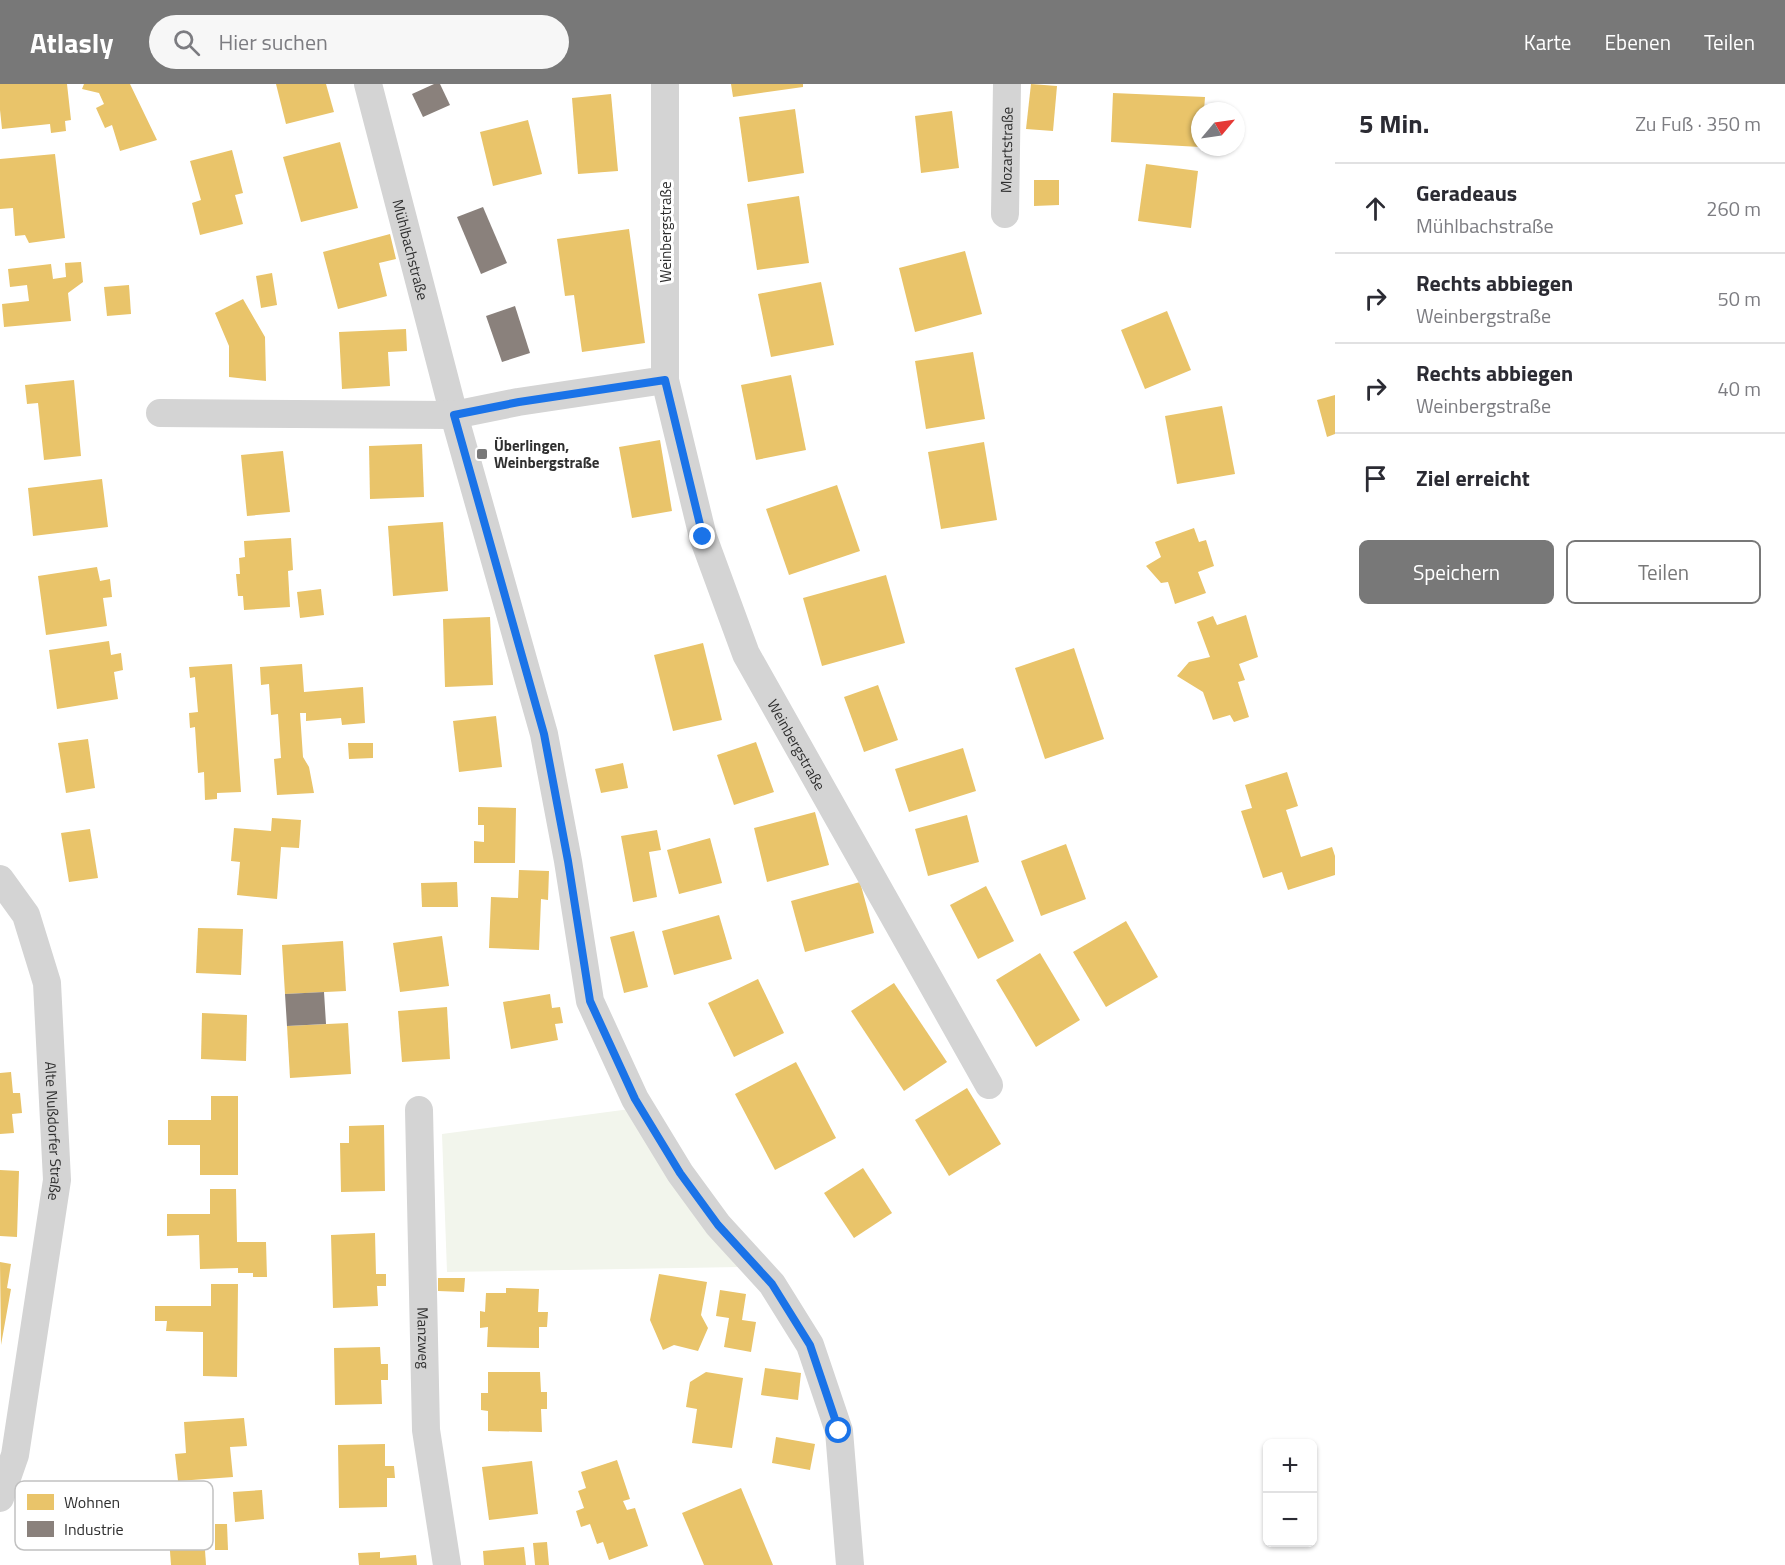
<!DOCTYPE html>
<html lang="de">
<meta charset="utf-8">
<style>
:root{--surface:#fff;--page:#f7f7f7;--text:#2b2b33;--muted:#7c7c81;--line:#e1e1e2;--accent:#787878}
body{margin:0;font-family:"Titillium Web",sans-serif;background:var(--page);color:var(--text)}
.controls{position:absolute;right:18px;bottom:18px;display:grid;overflow:hidden;border-radius:9px;box-shadow:0 2px 4px #0004}
.controls button{width:54px;height:54px;display:grid;place-items:center;padding:0;border:0;border-bottom:2px solid var(--line);background:var(--surface);color:var(--text);font:30px sans-serif}
.compass{position:absolute;left:1191px;top:18px;width:54px;height:54px;border-radius:50%;background:var(--surface);box-shadow:0 2px 4px #0004;rotate:61deg}
.stop{position:absolute;width:18px;height:18px;margin:-14px;border:4px solid #1a73e8;border-radius:50%;background:#fff}
.stop.end{background:#1a73e8;border-color:#fff;box-shadow:0 2px 6px #0008}
.list{margin:0;padding:0;list-style:none}
h2{display:flex;justify-content:space-between;align-items:center;height:78px;margin:0;padding:0 24px;font-size:26px}
h2 small{font-size:20px;font-weight:400;color:var(--muted)}
.list li{display:grid;grid-template-columns:39px 1fr auto;gap:18px;align-items:center;box-sizing:border-box;height:90px;padding:0 24px;border-top:2px solid var(--line)}
.list b{display:block;font-size:22px;white-space:nowrap}
.list p{margin:0;font-size:20px;white-space:nowrap;color:var(--muted)}
.list em{font-size:20px;font-style:normal;color:var(--muted)}
.actions{display:flex;gap:12px;padding:18px 24px}
.actions a{flex:1;padding:14px 0;border:2px solid var(--accent);border-radius:9px;text-align:center;font-size:21px;color:var(--accent)}
.actions .main{background:var(--accent);color:#fff}
.icon{flex:none;width:33px;height:33px;fill:none;stroke:currentColor;stroke-width:2;stroke-linecap:round;stroke-linejoin:round}
.map{position:relative;flex:none;width:1335px;height:1481px;overflow:hidden}
header{display:flex;align-items:center;gap:36px;box-sizing:border-box;height:84px;padding:0 30px;background:var(--accent);color:#fff}
header strong{font-size:28px}
nav{display:flex;gap:33px;margin-inline-start:auto;font-size:21px}
.search{width:420px;height:54px;background:var(--page);display:flex;align-items:center;gap:15px;box-sizing:border-box;padding:0 21px;border-radius:33px;color:var(--muted);font-size:22px}
main{display:flex}
aside{flex:1;background:var(--surface)}
.map>svg:first-child{display:block}
.green{fill:#f2f5ec}
.homes{fill:#e9c46a}
.industry{fill:#8a817c}
.lines{fill:none;stroke-linecap:round;stroke-linejoin:round}
.minor{stroke:#d4d4d4;stroke-width:28}
.route{stroke:#1a73e8;stroke-width:8}
.poi-dot{fill:#787878;stroke:#fff;stroke-width:2}
.labels{text-anchor:middle;dominant-baseline:central;stroke-width:6;stroke-linejoin:round;paint-order:stroke}
.street-label{font-size:15px;fill:#2f2f2f;stroke:#fff}
.poi-label{font-size:15px;font-weight:bold;fill:#2f2f2f;stroke:#fff;text-anchor:start}
.key{fill:#fff;stroke:#c1c1c1;stroke-width:1.5}
.key-label{font-size:16px;fill:#2f2f2f}
</style>
<header>
<strong>Atlasly</strong>
<div class="search"><svg class="icon" aria-label="search" viewBox="0 0 24 24"><circle cx="10" cy="10" r="6"/><path d="M15 15l6 6"/></svg>Hier suchen</div>
<nav><a>Karte</a><a>Ebenen</a><a>Teilen</a></nav>
</header>
<main>
<div class="map">
<svg width="1335" height="1481" viewBox="0 0 1335 1481">
<rect width="100%" height="100%" fill="#fff"/>
<polygon class="green" points="630,1025 740,1183 447,1188 442,1050"/>
<g class="homes">
<polygon points="0,0 67,0 71,36 65,37 66,47 51,49 50,40 2,45 0,26"/>
<polygon points="84,0 130,0 157,56 120,67 112,41 105,44 96,24 104,20 99,9 82,5"/>
<polygon points="276,0 326,0 334,28 286,40"/>
<polygon points="731,0 803,0 803,3 733,13"/>
<polygon points="1031,0 1057,2 1053,47 1026,45"/>
<polygon points="1113,9 1205,13 1204,27 1200,27 1200,63 1111,58"/>
<polygon points="611,10 618,87 578,90 572,14"/>
<polygon points="795,25 804,89 748,98 739,33"/>
<polygon points="952,27 959,84 921,89 915,32"/>
<polygon points="528,36 542,90 493,102 480,48"/>
<polygon points="340,58 358,124 301,138 283,73"/>
<polygon points="232,66 243,109 235,111 243,140 200,151 192,119 201,116 190,77"/>
<polygon points="55,70 65,154 29,159 25,151 15,152 13,124 0,125 0,75"/>
<polygon points="1146,80 1198,87 1191,144 1138,137"/>
<polygon points="1034,96 1059,96 1059,121 1034,122"/>
<polygon points="799,112 809,179 757,186 747,120"/>
<polygon points="629,145 645,259 582,268 574,211 565,212 557,155"/>
<polygon points="390,150 396,175 379,179 387,212 338,225 323,168"/>
<polygon points="965,167 982,230 915,248 899,184"/>
<polygon points="81,178 83,198 68,209 71,237 4,243 2,220 29,217 27,201 10,203 8,185 51,180 53,195 66,193 65,179"/>
<polygon points="272,189 277,221 261,224 256,192"/>
<polygon points="821,198 834,261 771,273 758,210"/>
<polygon points="129,201 131,230 107,232 104,203"/>
<polygon points="243,215 265,253 266,297 229,293 229,262 215,229"/>
<polygon points="1167,227 1191,286 1145,305 1121,246"/>
<polygon points="406,245 407,267 388,268 390,302 342,305 339,248"/>
<polygon points="973,268 985,335 926,345 915,277"/>
<polygon points="791,291 806,366 756,376 741,301"/>
<polygon points="74,296 81,372 44,376 38,319 27,320 25,301"/>
<polygon points="1335,311 1335,350 1327,353 1317,316"/>
<polygon points="1222,322 1235,390 1177,400 1165,332"/>
<polygon points="660,356 672,427 632,434 619,363"/>
<polygon points="984,358 997,436 941,445 928,368"/>
<polygon points="422,360 424,413 370,415 369,362"/>
<polygon points="283,367 290,428 247,432 241,371"/>
<polygon points="102,395 108,443 33,452 28,404"/>
<polygon points="837,401 860,467 789,491 766,425"/>
<polygon points="443,438 448,507 393,512 388,442"/>
<polygon points="1194,444 1199,458 1206,456 1214,482 1198,488 1206,509 1175,520 1168,498 1161,499 1146,482 1161,473 1155,458"/>
<polygon points="291,454 293,486 288,487 290,523 244,526 243,512 238,512 236,490 240,490 239,474 245,473 244,457"/>
<polygon points="97,483 100,497 110,495 112,513 103,514 107,542 46,551 38,492"/>
<polygon points="886,491 905,559 822,582 803,514"/>
<polygon points="321,505 324,531 300,534 297,508"/>
<polygon points="1246,531 1258,573 1239,580 1245,596 1238,598 1249,633 1234,638 1230,631 1213,636 1203,608 1177,592 1189,578 1210,573 1197,538 1213,532 1217,541"/>
<polygon points="490,533 493,601 445,603 443,535"/>
<polygon points="109,557 111,571 121,569 123,586 114,588 118,615 57,625 49,566"/>
<polygon points="703,559 722,636 673,647 654,571"/>
<polygon points="1074,564 1104,655 1045,675 1015,584"/>
<polygon points="232,580 241,708 217,709 217,715 205,716 204,688 198,689 195,643 190,644 189,629 198,628 195,593 190,594 189,583"/>
<polygon points="302,580 304,608 363,603 365,639 342,641 341,634 306,637 306,629 300,629 303,673 309,683 314,709 277,711 274,675 281,674 278,630 271,631 269,600 261,601 260,583"/>
<polygon points="878,601 898,656 864,668 844,613"/>
<polygon points="496,632 502,683 459,688 453,637"/>
<polygon points="88,655 95,704 66,709 58,659"/>
<polygon points="756,658 774,708 734,721 717,671"/>
<polygon points="348,659 373,659 373,674 349,675"/>
<polygon points="963,664 976,707 909,728 895,685"/>
<polygon points="623,679 628,704 601,709 595,685"/>
<polygon points="1287,688 1298,722 1286,726 1301,773 1332,763 1335,772 1335,791 1288,806 1282,788 1263,794 1241,727 1252,724 1245,701"/>
<polygon points="478,723 516,724 515,779 474,779 474,757 484,758 484,741 478,741"/>
<polygon points="815,728 829,781 767,798 754,744"/>
<polygon points="967,731 979,778 928,792 915,745"/>
<polygon points="272,734 301,736 299,764 281,763 277,815 237,811 240,778 231,777 234,744 271,747"/>
<polygon points="90,745 98,794 69,798 61,749"/>
<polygon points="657,746 661,766 649,768 657,813 633,818 621,752"/>
<polygon points="710,754 722,799 679,810 667,766"/>
<polygon points="1066,760 1086,815 1041,832 1021,777"/>
<polygon points="519,786 549,787 548,816 541,815 539,866 489,864 491,813 518,814"/>
<polygon points="457,798 458,823 422,823 421,799"/>
<polygon points="860,798 874,849 805,868 791,817"/>
<polygon points="986,802 1014,857 978,875 950,821"/>
<polygon points="719,831 732,875 674,891 662,847"/>
<polygon points="1126,837 1158,893 1106,923 1073,868"/>
<polygon points="198,844 243,845 241,891 196,889"/>
<polygon points="634,847 648,903 624,909 610,853"/>
<polygon points="442,852 449,902 400,908 393,859"/>
<polygon points="343,857 346,907 285,910 282,861"/>
<polygon points="1040,869 1080,936 1036,963 996,896"/>
<polygon points="758,895 784,949 734,973 708,919"/>
<polygon points="894,899 947,978 904,1007 851,927"/>
<polygon points="550,910 552,924 560,923 563,939 555,940 558,956 511,965 503,918"/>
<polygon points="447,923 450,975 402,978 398,927"/>
<polygon points="202,929 247,931 246,977 201,975"/>
<polygon points="348,939 351,990 290,994 287,942"/>
<polygon points="796,978 836,1054 775,1086 735,1010"/>
<polygon points="11,988 13,1009 20,1009 22,1029 12,1030 14,1049 0,1050 0,989"/>
<polygon points="967,1004 1001,1060 949,1092 915,1036"/>
<polygon points="211,1012 238,1012 238,1091 200,1091 200,1061 168,1061 168,1036 211,1036"/>
<polygon points="384,1041 385,1107 341,1108 340,1059 349,1059 349,1042"/>
<polygon points="863,1084 892,1129 854,1154 824,1109"/>
<polygon points="0,1086 19,1087 17,1153 0,1152"/>
<polygon points="210,1105 236,1105 237,1158 266,1158 267,1193 253,1193 253,1189 238,1189 238,1184 200,1185 199,1151 167,1152 167,1130 210,1130"/>
<polygon points="375,1149 376,1190 386,1190 386,1202 377,1202 378,1222 333,1224 331,1151"/>
<polygon points="0,1178 11,1180 7,1204 11,1205 1,1261"/>
<polygon points="659,1190 707,1198 701,1231 708,1244 698,1267 674,1261 663,1266 650,1236"/>
<polygon points="438,1194 465,1194 464,1208 438,1207"/>
<polygon points="211,1200 238,1200 237,1293 203,1292 203,1248 166,1247 167,1237 155,1237 155,1222 211,1222"/>
<polygon points="506,1204 539,1205 538,1228 548,1228 547,1243 539,1243 539,1264 487,1263 488,1243 480,1244 480,1227 485,1228 486,1209 506,1209"/>
<polygon points="720,1206 746,1210 742,1236 756,1238 751,1268 724,1263 729,1234 716,1232"/>
<polygon points="380,1263 381,1280 388,1280 388,1296 381,1296 382,1320 335,1321 334,1264"/>
<polygon points="765,1284 801,1289 798,1316 761,1311"/>
<polygon points="488,1288 540,1288 541,1308 547,1308 547,1325 541,1325 542,1348 488,1347 488,1327 481,1326 481,1309 488,1309"/>
<polygon points="706,1288 743,1294 732,1364 692,1359 697,1325 686,1323 690,1298"/>
<polygon points="244,1334 247,1362 230,1363 233,1393 178,1397 175,1370 186,1369 184,1338"/>
<polygon points="776,1353 815,1360 810,1386 772,1379"/>
<polygon points="385,1360 385,1382 394,1382 395,1394 387,1394 387,1423 339,1424 338,1361"/>
<polygon points="617,1376 630,1415 623,1417 627,1426 635,1424 648,1462 609,1476 603,1458 597,1460 590,1440 581,1443 576,1427 584,1424 578,1407 586,1404 581,1388"/>
<polygon points="532,1377 538,1430 489,1436 482,1383"/>
<polygon points="741,1404 773,1481 704,1481 682,1429"/>
<polygon points="262,1406 264,1435 235,1438 233,1408"/>
<polygon points="215,1440 227,1440 228,1466 215,1466"/>
<polygon points="204,1451 206,1481 171,1481 169,1454"/>
<polygon points="547,1458 549,1481 535,1481 533,1459"/>
<polygon points="524,1463 526,1481 484,1481 483,1467"/>
<polygon points="380,1468 380,1474 416,1471 417,1481 359,1481 358,1469"/>
</g>
<g class="industry">
<polygon points="434,0 440,0 450,21 423,33 412,10"/>
<polygon points="483,123 507,179 481,190 457,133"/>
<polygon points="515,222 530,269 502,278 486,232"/>
<polygon points="324,908 326,940 287,942 285,910"/>
</g>
<g class="lines">
<g class="minor">
<path id="s1" d="M 368,0 L 454,331 L 544,650 L 568,777 L 590,917 L 635,1015 L 680,1089 L 718,1141 L 772,1200 L 810,1261 L 839,1347 L 850,1481"/>
<path id="s2" d="M 1005,130 L 1007,0"/>
<path id="s3" d="M 665,296 L 703,453 L 746,570 L 989,1001"/>
<polyline points="160,329 454,331 518,318 665,296 665,0"/>
<path id="s4" d="M 0,795 L 26,831 L 47,899 L 57,1096 L 15,1371 L 0,1414"/>
<path id="s5" d="M 419,1026 L 426,1346 L 447,1481"/>
</g>
</g>
<g class="lines">
<polyline class="route" points="703,453 665,296 519,318 454,331 544,650 568,777 590,917 635,1015 680,1089 718,1141 772,1200 810,1261 839,1347"/>
</g>
<rect class="poi-dot" x="476" y="364" width="12" height="12" rx="3"/>
<g class="labels">
<g class="street-label">
<text stroke="none"><textPath href="#s2" startOffset="64">Mozartstraße</textPath></text>
<text transform="translate(665 148) rotate(-90)">Weinbergstraße</text>
<text stroke="none"><textPath href="#s1" startOffset="171">Mühlbachstraße</textPath></text>
<text stroke="none"><textPath href="#s3" startOffset="390">Weinbergstraße</textPath></text>
<text stroke="none"><textPath href="#s4" startOffset="264">Alte Nußdorfer Straße</textPath></text>
<text stroke="none"><textPath href="#s5" startOffset="228">Manzweg</textPath></text>
</g>
<g class="poi-label">
<text x="494" y="361">Überlingen,<tspan x="494" dy="17">Weinbergstraße</tspan></text>
</g>
</g>
<rect x="15" y="1397" width="198" height="69" rx="9" class="key"/>
<rect x="27" y="1410" width="27" height="16" fill="#e9c46a"/>
<rect x="27" y="1437" width="27" height="16" fill="#8a817c"/>
<g class="key-label">
<text x="64" y="1424">Wohnen</text>
<text x="64" y="1451">Industrie</text>
</g>
</svg>
<div class="controls">
<button>+</button>
<button>−</button>
</div>
<svg class="compass" viewBox="-18 -18 36 36"><path d="M0-13l5 13h-10z" fill="#e53935"/><path d="M0 13l5-13h-10z" fill="#7c7c81"/></svg>
<div class="stop" style="left:839px;top:1347px"></div>
<div class="stop end" style="left:703px;top:453px"></div>
</div>
<aside>
<h2>5 Min.<small>Zu Fuß · 350 m</small></h2>
<ul class="list">
<li><svg class="icon" aria-label="ahead" viewBox="0 0 24 24"><path d="M12 20V5M6 11l6-6 6 6"/></svg><div><b>Geradeaus</b><p>Mühlbachstraße</p></div><em>260 m</em></li>
<li><svg class="icon" aria-label="right" viewBox="0 0 24 24"><path d="M7 20v-9h11M14 6l5 5-5 5"/></svg><div><b>Rechts abbiegen</b><p>Weinbergstraße</p></div><em>50 m</em></li>
<li><svg class="icon" aria-label="right" viewBox="0 0 24 24"><path d="M7 20v-9h11M14 6l5 5-5 5"/></svg><div><b>Rechts abbiegen</b><p>Weinbergstraße</p></div><em>40 m</em></li>
<li><svg class="icon" aria-label="arrive" viewBox="0 0 24 24"><path d="M6 21V4h12l-3 4 3 4H6"/></svg><div><b>Ziel erreicht</b></div></li>
</ul>
<div class="actions"><a class="main">Speichern</a><a>Teilen</a></div>
</aside>
</main>
